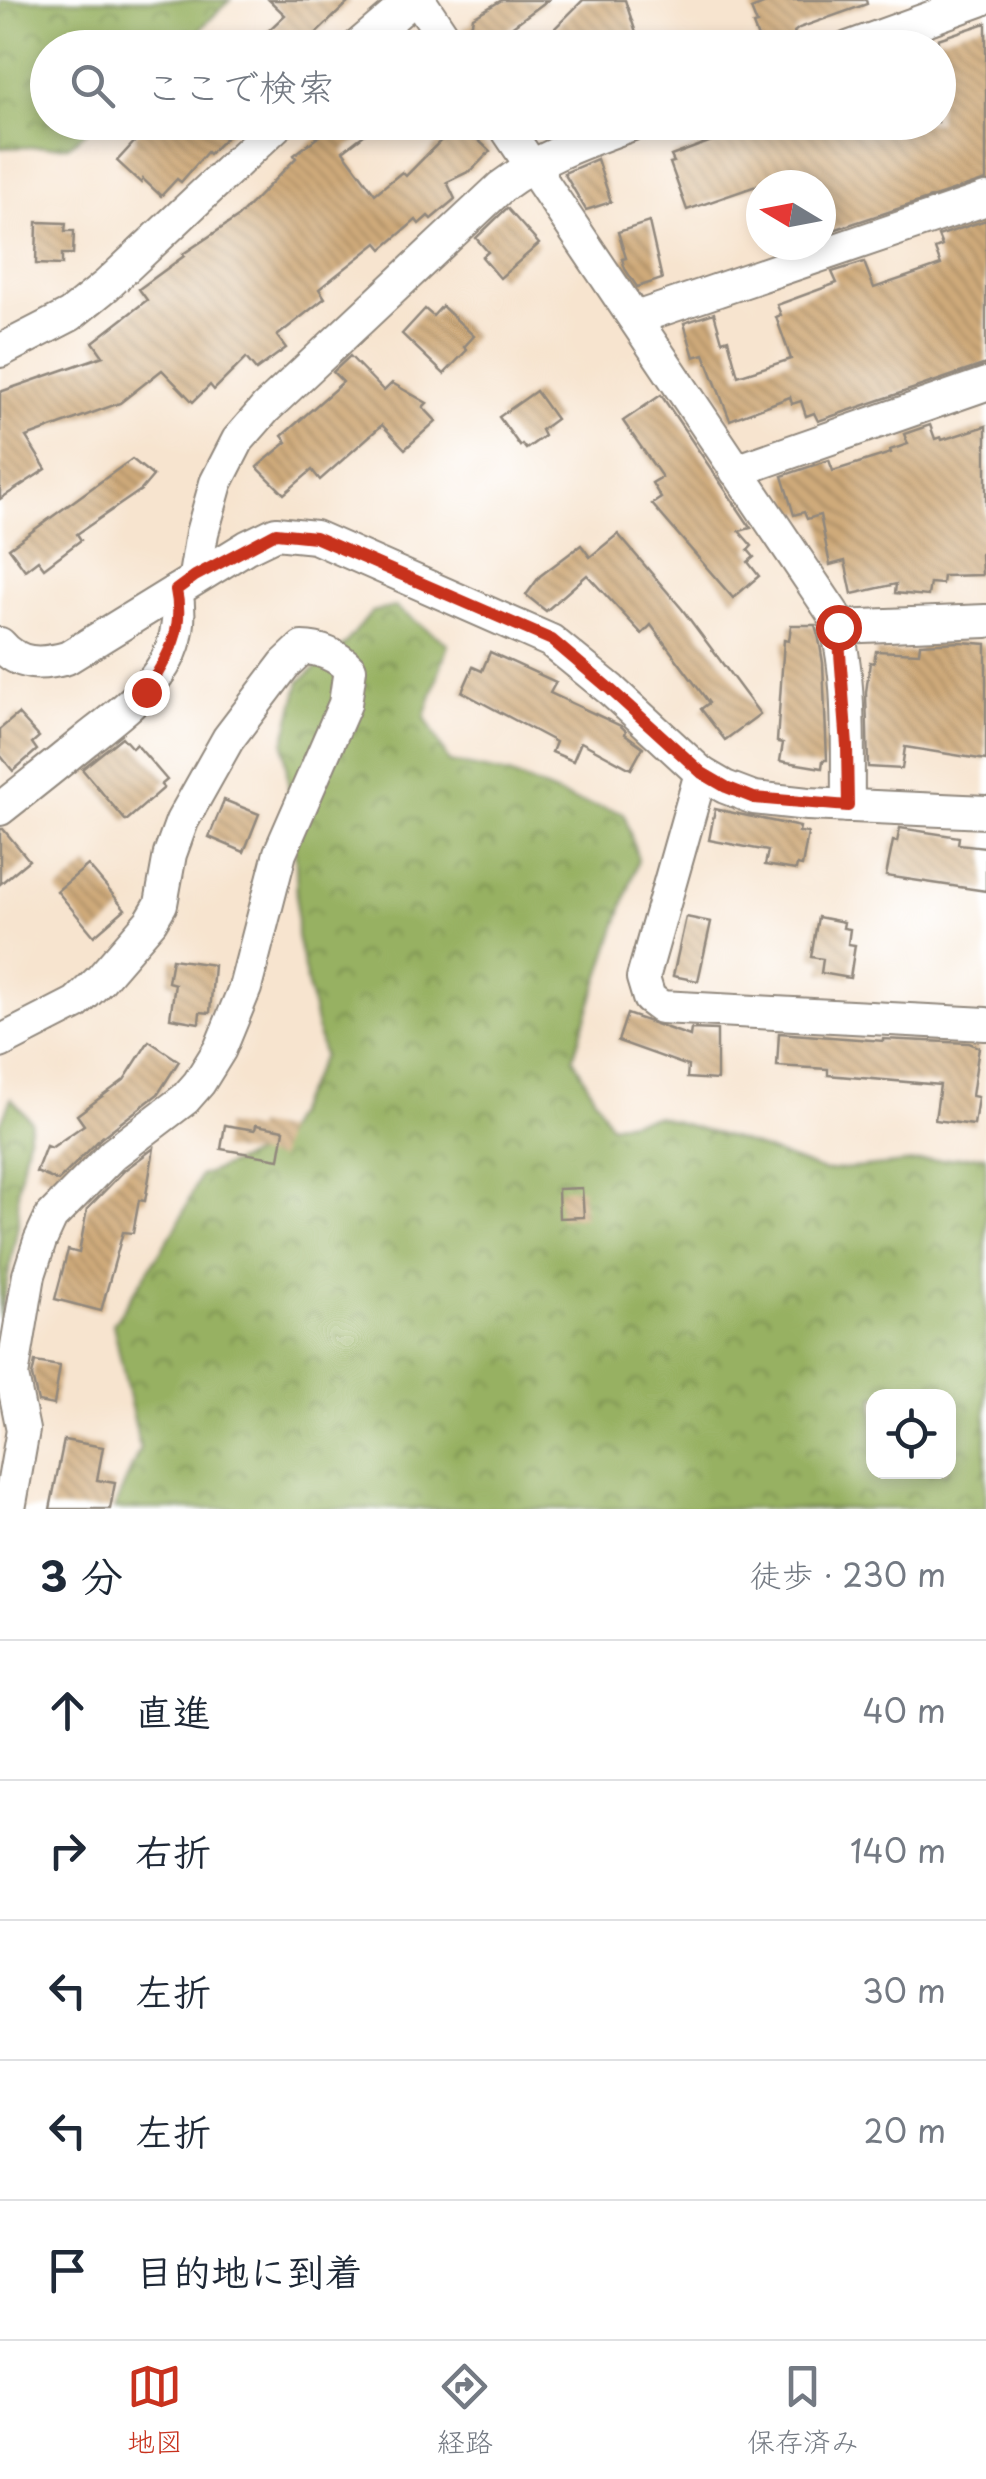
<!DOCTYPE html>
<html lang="ja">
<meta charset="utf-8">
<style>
:root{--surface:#fff;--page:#f2f2f3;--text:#1f2937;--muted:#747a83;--line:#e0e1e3;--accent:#c8321e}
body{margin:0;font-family:"Playpen Sans","Klee One",sans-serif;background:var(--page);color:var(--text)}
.controls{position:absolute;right:30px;bottom:30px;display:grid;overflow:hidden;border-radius:20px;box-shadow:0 5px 15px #0003}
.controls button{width:90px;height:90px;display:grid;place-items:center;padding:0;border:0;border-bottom:2px solid var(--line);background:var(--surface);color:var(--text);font:50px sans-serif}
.compass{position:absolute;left:746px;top:170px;width:90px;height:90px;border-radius:50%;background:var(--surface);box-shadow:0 5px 15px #0003;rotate:280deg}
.stop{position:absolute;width:30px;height:30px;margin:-22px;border:8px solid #c8321e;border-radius:50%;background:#fff}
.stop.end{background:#c8321e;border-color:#fff;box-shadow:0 2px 10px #0008}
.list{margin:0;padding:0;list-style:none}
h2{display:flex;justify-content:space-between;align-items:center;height:130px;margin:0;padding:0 40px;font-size:42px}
h2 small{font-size:32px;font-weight:400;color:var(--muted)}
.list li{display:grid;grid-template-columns:65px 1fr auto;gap:30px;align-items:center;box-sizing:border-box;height:140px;padding:0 40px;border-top:2px solid var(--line)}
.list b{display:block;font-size:38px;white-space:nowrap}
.list em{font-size:32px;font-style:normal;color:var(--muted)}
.icon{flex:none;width:55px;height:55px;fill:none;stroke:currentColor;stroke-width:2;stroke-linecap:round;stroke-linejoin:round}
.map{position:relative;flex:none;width:986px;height:1509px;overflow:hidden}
.search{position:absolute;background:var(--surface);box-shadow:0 5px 15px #0003;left:30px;right:30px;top:30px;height:110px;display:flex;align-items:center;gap:25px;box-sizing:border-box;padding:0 35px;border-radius:55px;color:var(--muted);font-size:38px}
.sheet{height:830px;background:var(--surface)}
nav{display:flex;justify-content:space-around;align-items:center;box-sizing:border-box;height:140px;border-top:2px solid var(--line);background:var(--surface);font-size:28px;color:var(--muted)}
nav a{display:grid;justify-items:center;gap:5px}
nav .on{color:var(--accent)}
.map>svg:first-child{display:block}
.forest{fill:url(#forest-crowns);stroke:#616e46;stroke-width:2.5;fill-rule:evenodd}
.building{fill:url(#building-back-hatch)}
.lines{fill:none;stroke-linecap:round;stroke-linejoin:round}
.minor-casing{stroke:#91887d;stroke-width:36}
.minor{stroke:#fff;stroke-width:32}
.route{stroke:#c8321e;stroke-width:12}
</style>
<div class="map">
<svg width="986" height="1509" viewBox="0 0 986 1509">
<defs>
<pattern id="forest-crowns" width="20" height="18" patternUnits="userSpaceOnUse" patternTransform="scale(2.5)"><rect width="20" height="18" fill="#97b162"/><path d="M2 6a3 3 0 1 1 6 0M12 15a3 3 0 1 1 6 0" fill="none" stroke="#7b9051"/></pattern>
<pattern id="building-back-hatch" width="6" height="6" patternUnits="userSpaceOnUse" patternTransform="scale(2.5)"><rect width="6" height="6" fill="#cfaa7a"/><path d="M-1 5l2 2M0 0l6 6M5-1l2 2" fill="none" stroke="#a88b64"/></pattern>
</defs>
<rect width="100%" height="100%" fill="#fff"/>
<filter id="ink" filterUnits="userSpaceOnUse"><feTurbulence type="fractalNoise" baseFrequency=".01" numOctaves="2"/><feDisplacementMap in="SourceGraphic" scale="20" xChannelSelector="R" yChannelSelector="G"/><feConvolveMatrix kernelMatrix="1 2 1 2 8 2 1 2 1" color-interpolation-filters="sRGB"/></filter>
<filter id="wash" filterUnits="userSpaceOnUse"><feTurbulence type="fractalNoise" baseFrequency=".0048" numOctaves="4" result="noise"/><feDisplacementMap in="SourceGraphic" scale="40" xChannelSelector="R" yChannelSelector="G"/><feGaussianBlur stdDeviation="2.25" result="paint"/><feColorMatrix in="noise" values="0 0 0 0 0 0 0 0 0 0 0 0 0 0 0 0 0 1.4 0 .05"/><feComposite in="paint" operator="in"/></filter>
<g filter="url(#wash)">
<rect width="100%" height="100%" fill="#f7e4cf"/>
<g class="forest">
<polygon points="0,0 230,0 182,47 48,48 48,122 97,123 68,146 0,148"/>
<path d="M 395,607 L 448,644 L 425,717 L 449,762 L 509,774 L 575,801 L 624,813 L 638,860 L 573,1058 L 610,1125 L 657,1116 L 744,1142 L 824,1171 L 986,1155 L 986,1509 L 114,1509 L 140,1448 L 113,1324 L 177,1226 L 200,1176 L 278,1145 L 323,1056 L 297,936 L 296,863 L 284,743 L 300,681 L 344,645 L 372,612 ZM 874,1396 L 948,1396 L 948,1472 L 874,1472 Z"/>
<polygon points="11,1098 31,1121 18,1188 18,1224 0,1318 0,1125"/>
</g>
<g id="blocks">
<g class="building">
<polygon points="269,0 351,0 301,48 250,48 285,15"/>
<polygon points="502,0 548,0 483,48 474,48 463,28 472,23 473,17"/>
<polygon points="583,0 625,0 641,48 535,48"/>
<polygon points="773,0 866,0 867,4 799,28 794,32 800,48 762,48 753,25 757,24 751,9"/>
<polygon points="986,23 986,180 821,234 821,185 759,185 687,210 670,163 674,162 671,156 717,139 715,134 745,122 938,122 938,39"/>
<polygon points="146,122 242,122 209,154 207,152 181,182 177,179 161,196 143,179 141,183 117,161 137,139 134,136"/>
<polygon points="338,122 381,122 343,151 375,194 402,172 406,176 459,122 490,151 472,170 447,182 455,199 431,219 428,216 419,224 416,220 382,249 377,243 319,289 325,298 277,336 286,348 256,370 246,358 214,390 210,385 193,402 162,370 120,403 26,437 46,469 0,499 0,392 103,356 93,342 147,300 139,289 184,256 183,254 238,217 296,158 294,155"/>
<polygon points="597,159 611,202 586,210 564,173"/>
<polygon points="507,208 539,244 500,278 482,257 488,252 476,238"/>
<polygon points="986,220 986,364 818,421 814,413 806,416 801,401 792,404 790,397 730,420 704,354 694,357 684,323 714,313 722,341 728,339 738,376 791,359 776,317 781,315 777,305 837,283 832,272 864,262 874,288 941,265 935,249 942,246 938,236"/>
<polygon points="37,222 66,223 65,231 74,231 73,254 62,254 62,265 36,264"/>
<polygon points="649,222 662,279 637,287 625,269 622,259 626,258 618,232"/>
<polygon points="442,306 474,336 464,347 467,350 444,374 402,334 425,309 433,316"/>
<polygon points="350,356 384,391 392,383 427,403 423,407 436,421 405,449 382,425 320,480 312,470 284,494 257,467 287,442 282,436 343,382 333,372"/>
<polygon points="536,391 556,419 541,430 544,436 526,449 522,444 520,446 499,417"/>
<polygon points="661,395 751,528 739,531 752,546 748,550 754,557 748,562 759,576 733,598 652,504 661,498 652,483 662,477 623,421"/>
<polygon points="930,425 935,439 941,437 942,440 986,426 986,554 981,554 982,575 943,576 942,584 930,583 928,596 895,593 896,584 852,594 845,561 830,565 820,515 807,519 804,512 794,515 782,476 829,460 833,471 891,453 890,450 908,444 904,434"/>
<polygon points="132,459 153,476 141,490 77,534 81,540 44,568 38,560 25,570 9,548"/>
<polygon points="618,534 682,609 760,714 725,740 701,709 709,703 651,625 642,634 587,575 546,611 526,595 540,576 581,545 590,557"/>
<polygon points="791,625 815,625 819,639 823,663 827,760 823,760 822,768 780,761 783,743 777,742 784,640 789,641"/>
<polygon points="961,642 986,644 986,760 905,747 902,769 868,767 866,692 870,662 874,663 876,651 919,653 920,644"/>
<polygon points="490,652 556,682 550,693 621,726 626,731 625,734 643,747 631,769 581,742 573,761 552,752 556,742 462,692 473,667 482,671"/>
<polygon points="18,714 39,737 32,743 37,750 13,771 0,755 0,729"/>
<polygon points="122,737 132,748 136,744 167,780 161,785 164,788 126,821 82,769"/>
<polygon points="224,800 259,814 244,852 209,837"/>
<polygon points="715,809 800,827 799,832 808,833 802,866 797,865 796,870 765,865 768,851 709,840"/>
<polygon points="900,828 959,837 958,844 986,847 986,891 886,876 893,841 897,842"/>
<polygon points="0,829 3,829 29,860 0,884"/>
<polygon points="88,865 125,909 94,936 57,891"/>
<polygon points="686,917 711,922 698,981 673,976"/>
<polygon points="818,917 844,922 843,928 850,929 848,944 855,945 850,978 821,973 823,959 811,957"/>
<polygon points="172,959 214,965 210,1013 200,1012 199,1023 170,1018 175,984 168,982"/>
<polygon points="627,1014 690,1036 691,1029 717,1030 717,1080 687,1078 688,1066 618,1041"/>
<polygon points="779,1033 883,1041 883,1039 969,1043 979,1047 972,1096 978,1097 974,1125 935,1120 940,1085 828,1075 828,1069 777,1066"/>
<polygon points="149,1041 179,1061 158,1094 101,1138 58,1181 36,1172 46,1146 51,1148 84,1125 77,1115 124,1080"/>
<polygon points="225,1125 255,1130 256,1125 284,1130 279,1159 221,1149"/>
<polygon points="154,1148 145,1201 139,1200 133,1233 123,1232 101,1311 55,1299 68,1250 79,1253 87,1209 126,1169"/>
<polygon points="582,1188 584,1217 559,1218 558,1189"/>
<polygon points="35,1362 60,1366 54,1405 38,1402 32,1376"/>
<polygon points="64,1440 103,1447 97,1480 115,1483 110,1509 50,1509"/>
</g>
</g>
</g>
<g filter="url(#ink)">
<use href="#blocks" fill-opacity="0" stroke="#91887d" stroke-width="2.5"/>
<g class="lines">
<defs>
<g id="minor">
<polyline points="419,0 451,48"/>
<polyline points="356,48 412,0"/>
<polyline points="848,48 980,0"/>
<path d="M 502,122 L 832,612 C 852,668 847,746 848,806"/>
<polyline points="636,318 986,199"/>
<polyline points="0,351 70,315 107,285 280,122"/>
<polyline points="736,471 986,384"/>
<path d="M 195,576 L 202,533 L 216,483 L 238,440 L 266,408 L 501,187 C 543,155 589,140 638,122"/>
<polyline points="838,627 986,621"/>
<path d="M 0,644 C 18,666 41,665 67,658 L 247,547 L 276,533 L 315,537 L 551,641 L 611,690 L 701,773 L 725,787 L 754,798 L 808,804 L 986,812"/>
<polyline points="701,773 643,978 649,998 661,1007 986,1024"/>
<path d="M 0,809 C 28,787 57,764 85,741 C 135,701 191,663 176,591"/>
<path d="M 0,1042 L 76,1003 L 100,980 L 151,921 L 161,904 L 170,854 L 182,821 L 228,739 L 285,664 L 302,648 C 320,648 338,656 350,669 L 345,704 L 280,853 L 245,988 L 220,1049 L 199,1083 L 185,1099 L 113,1154 L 51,1217 L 40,1241 L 29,1275 L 12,1376 L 23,1430 L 9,1509"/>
</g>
</defs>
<use href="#minor" class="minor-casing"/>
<use href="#minor" class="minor"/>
</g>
</g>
<g class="lines" filter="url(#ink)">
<path class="route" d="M 146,692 C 167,658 185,632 176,590 L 195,576 L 276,533 L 315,537 L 552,640 L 611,690 L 702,773 L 726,787 L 754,798 L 848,806 L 847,746 L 838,627"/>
</g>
</svg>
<div class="controls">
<button><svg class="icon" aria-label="locate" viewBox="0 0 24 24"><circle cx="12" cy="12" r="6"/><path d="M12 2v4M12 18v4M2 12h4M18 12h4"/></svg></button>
</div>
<svg class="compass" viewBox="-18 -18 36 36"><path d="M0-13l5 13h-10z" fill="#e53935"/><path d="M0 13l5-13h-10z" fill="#747a83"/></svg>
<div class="stop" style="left:838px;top:627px"></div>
<div class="stop end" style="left:146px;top:692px"></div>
<div class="search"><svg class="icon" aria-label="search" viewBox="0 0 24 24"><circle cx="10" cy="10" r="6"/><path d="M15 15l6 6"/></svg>ここで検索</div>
</div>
<section class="sheet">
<h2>3 分<small>徒歩 · 230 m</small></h2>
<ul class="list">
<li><svg class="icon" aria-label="ahead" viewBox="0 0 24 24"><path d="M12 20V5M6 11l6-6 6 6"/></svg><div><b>直進</b></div><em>40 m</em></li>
<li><svg class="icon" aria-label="right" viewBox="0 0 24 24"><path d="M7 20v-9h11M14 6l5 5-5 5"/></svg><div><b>右折</b></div><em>140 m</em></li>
<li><svg class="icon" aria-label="left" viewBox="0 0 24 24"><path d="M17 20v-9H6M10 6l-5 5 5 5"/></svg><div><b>左折</b></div><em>30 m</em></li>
<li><svg class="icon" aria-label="left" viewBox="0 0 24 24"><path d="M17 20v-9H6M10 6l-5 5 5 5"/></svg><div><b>左折</b></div><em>20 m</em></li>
<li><svg class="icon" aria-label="arrive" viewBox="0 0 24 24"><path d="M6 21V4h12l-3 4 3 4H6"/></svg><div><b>目的地に到着</b></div></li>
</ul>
</section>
<nav>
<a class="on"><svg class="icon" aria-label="map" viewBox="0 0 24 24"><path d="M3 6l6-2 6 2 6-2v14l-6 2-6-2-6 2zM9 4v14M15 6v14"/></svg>地図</a>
<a><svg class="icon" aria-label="directions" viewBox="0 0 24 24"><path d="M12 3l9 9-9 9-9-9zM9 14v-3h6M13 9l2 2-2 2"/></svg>経路</a>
<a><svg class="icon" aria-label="saved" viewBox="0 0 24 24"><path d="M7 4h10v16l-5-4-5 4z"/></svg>保存済み</a>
</nav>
